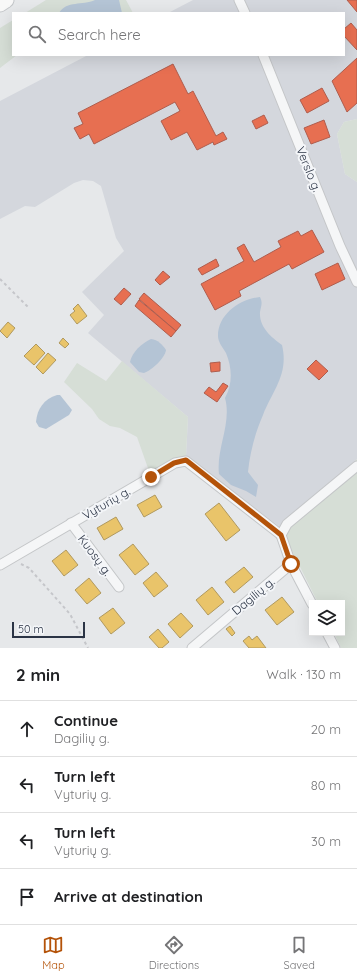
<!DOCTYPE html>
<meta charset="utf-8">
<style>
:root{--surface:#fff;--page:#f6f6f6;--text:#202124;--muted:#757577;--line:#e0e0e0;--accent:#b45309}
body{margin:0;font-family:Quicksand,sans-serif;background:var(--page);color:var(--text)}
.controls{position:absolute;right:12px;bottom:12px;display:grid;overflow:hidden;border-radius:0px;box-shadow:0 4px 16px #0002}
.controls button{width:36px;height:36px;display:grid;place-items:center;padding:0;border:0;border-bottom:1px solid var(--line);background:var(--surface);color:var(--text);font:20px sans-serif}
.scale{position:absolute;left:12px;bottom:10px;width:73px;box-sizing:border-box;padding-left:4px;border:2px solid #2b3445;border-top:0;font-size:11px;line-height:14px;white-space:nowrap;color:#2b3445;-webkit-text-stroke:3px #f4f6f9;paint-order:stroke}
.stop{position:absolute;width:12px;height:12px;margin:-9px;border:3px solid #b45309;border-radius:50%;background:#fff}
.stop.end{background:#b45309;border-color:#fff;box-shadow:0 1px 4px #0008}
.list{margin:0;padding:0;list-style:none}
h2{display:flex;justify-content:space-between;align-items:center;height:52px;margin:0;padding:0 16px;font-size:17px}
h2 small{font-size:13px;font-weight:400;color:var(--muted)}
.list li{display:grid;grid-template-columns:26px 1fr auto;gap:12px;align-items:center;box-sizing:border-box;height:56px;padding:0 16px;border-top:1px solid var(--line)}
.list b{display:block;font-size:15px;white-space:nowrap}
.list p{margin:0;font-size:13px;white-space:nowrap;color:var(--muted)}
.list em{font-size:13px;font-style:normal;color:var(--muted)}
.icon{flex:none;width:22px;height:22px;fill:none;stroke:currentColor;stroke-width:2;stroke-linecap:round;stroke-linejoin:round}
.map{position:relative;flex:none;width:357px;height:648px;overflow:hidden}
.search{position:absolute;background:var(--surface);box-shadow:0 4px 16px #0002;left:12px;right:12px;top:12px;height:44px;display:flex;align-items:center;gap:10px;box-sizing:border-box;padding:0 14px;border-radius:0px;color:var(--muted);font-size:15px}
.sheet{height:276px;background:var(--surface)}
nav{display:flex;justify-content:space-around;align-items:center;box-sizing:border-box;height:56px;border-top:1px solid var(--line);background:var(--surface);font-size:11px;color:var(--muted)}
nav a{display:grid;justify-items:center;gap:2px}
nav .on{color:var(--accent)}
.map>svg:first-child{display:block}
.built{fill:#d4d7dd}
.green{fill:#d6ded6}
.water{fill:#b4c4d5}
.homes{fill:#e9c46a;stroke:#b0995f}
.shops{fill:#e76f51;stroke:#af5d4d}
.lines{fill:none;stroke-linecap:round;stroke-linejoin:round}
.street-casing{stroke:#c4c6c8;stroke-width:11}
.primary-casing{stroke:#c2c5c8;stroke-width:17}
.path{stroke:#c5c6ca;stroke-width:2;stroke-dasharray:3 3;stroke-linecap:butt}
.street{stroke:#f5f6f7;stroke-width:9}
.primary{stroke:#f8f8f8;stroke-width:15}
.route{stroke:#b45309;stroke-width:5}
.labels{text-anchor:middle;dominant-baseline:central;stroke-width:4;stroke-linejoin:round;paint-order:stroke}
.street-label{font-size:12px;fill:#2b3445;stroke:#f4f6f9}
</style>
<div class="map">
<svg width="357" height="648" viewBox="0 0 357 648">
<rect width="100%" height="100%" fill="#e6e8ea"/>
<polygon class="built" points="193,0 357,0 357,119 344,122 337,134 345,174 357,182 357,459 280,527 186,456 188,417 88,333 104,315 82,292 124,251 116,238 101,186 93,181 83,180 74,183 35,207 25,206 0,219 0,101 88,55 344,55 344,13 168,13"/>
<g class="green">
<polygon points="46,0 126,0 133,13 25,13"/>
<polygon points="13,20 13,55 17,55 0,68 0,28"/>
<polygon points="357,119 357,182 345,174 337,134 344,122"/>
<polygon points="122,361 188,417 186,456 149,471 137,437 120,428 110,426 99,419 92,409 64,382 77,363 106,381"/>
<polygon points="357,459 357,648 341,648 334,633 342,633 342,603 318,603 280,527"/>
</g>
<g class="water">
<path d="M 95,0 L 119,0 L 122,13 L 59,13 C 67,0 82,6 95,0 Z"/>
<path d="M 260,297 C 263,303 261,306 260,312 C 259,327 271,337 282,345 C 289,374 273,390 263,415 C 255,433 250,453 248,472 L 258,485 L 256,497 L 246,491 L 231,485 L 219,474 C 216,449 232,423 225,398 C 233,384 232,367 226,353 C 223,348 218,342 218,336 C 218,314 240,299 260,297 Z"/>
<path d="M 151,339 C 158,340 162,344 166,350 C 165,358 152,370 144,373 L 139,372 L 130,362 C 132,352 142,343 151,339 Z"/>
<path d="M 57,395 L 60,395 L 72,410 L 69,415 L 46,429 L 39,427 L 36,422 C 37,409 44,399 57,395 Z"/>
</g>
<g class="homes">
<polygon points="78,304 87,316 77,324 70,315 75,311 73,309"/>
<polygon points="8,322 15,328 7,338 0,331"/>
<polygon points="63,338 69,344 65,348 59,343"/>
<polygon points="36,344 45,353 34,365 24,356"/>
<polygon points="48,353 56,360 43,374 36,367"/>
<polygon points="155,495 162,507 144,517 137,505"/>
<polygon points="219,503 240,530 226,541 205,514"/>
<polygon points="116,517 123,529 104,540 97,528"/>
<polygon points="133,544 149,564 135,575 119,555"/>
<polygon points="66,550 78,565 64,576 52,561"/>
<polygon points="244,567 253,577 234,593 225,582"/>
<polygon points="156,572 168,586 154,597 143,583"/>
<polygon points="89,578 101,593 87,604 75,590"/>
<polygon points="212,587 224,602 208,615 196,600"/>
<polygon points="282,597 294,612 277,625 265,610"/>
<polygon points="113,608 125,623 111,634 99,618"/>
<polygon points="181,613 193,626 180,638 168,624"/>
<polygon points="230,626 235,633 232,636 226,629"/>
<polygon points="158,629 169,642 162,648 159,648 149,637"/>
<polygon points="249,636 252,640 257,636 266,648 249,648 243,641"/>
</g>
<g class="shops">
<polygon points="347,0 357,0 357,12"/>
<polygon points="351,23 357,30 357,50 344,36 344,29"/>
<polygon points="357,58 357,103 347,112 332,81"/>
<polygon points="173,64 188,94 193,91 216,136 223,132 227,139 214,145 213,142 197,150 187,132 171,140 161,121 180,111 175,102 94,144 89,134 80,139 74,128 83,124 78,113"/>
<polygon points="322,88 329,101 307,113 300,100"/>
<polygon points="264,115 268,123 256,129 252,121"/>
<polygon points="324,120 330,137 311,144 304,128"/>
<polygon points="312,230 324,252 292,269 289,264 239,291 241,296 215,310 201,284 244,261 237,248 244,244 254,262 281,247 278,241 298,231 301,236"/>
<polygon points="216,259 219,266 202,275 198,269"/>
<polygon points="338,263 345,279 322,290 315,274"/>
<polygon points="163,271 170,277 160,285 155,280"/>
<polygon points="124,288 131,294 121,305 114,299"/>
<polygon points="144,293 181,325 176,331 139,299"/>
<polygon points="139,300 176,331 171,337 135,306"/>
<polygon points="316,360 328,371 319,380 307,369"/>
<polygon points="220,362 220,371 211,372 210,363"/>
<polygon points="223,383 228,386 217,402 204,393 209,387 216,392"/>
</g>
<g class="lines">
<defs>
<g id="street">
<polyline points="239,0 245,13"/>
<polyline points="263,55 340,246 357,282"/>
<polyline points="71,523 119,587"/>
<polyline points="281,535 287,524 357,466"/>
<polyline points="291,564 312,604"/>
<polyline points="0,565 175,463 186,461 281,535"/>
<polyline points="327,633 335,648"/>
<polyline points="192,648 291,564 281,535"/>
</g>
<polyline id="primary" points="0,4 6,0"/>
</defs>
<use href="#street" class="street-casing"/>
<use href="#primary" class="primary-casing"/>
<g class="path">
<polyline points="0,279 28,307"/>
<polyline points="21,564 29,568 70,614 88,648"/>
</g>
<use href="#street" class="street"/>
<use href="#primary" class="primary"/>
</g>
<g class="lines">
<polyline class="route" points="151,477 174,463 186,460 281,535 291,564"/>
</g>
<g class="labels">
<g class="street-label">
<text transform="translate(309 169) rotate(68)">Verslo g.</text>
<text transform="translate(106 503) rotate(-30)">Vyturių g.</text>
<text transform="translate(95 555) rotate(53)">Kuosų g.</text>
<text transform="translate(253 596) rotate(-40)">Dagilių g.</text>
</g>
</g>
</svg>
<div class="controls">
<button><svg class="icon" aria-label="layers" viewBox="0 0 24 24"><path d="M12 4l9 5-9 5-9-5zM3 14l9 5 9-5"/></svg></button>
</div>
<div class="scale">50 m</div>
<div class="stop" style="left:291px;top:564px"></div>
<div class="stop end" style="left:151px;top:477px"></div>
<div class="search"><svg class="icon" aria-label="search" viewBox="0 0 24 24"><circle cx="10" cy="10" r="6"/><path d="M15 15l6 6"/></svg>Search here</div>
</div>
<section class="sheet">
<h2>2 min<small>Walk · 130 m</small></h2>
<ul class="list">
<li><svg class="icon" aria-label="ahead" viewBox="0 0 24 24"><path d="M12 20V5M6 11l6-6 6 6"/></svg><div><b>Continue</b><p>Dagilių g.</p></div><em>20 m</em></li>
<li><svg class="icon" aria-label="left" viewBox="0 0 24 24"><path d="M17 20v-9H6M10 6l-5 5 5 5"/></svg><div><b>Turn left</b><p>Vyturių g.</p></div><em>80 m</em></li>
<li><svg class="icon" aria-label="left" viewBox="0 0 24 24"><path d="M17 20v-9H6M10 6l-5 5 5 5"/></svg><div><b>Turn left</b><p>Vyturių g.</p></div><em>30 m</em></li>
<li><svg class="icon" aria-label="arrive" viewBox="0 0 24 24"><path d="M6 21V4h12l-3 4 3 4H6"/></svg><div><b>Arrive at destination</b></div></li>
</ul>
</section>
<nav>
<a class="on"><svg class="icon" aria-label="map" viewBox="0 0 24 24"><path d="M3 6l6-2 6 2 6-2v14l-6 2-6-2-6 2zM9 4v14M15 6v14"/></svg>Map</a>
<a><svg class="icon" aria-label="directions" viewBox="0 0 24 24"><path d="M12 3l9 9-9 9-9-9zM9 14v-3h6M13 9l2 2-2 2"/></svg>Directions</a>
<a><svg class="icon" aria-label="saved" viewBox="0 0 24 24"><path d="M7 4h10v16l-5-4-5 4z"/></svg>Saved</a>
</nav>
